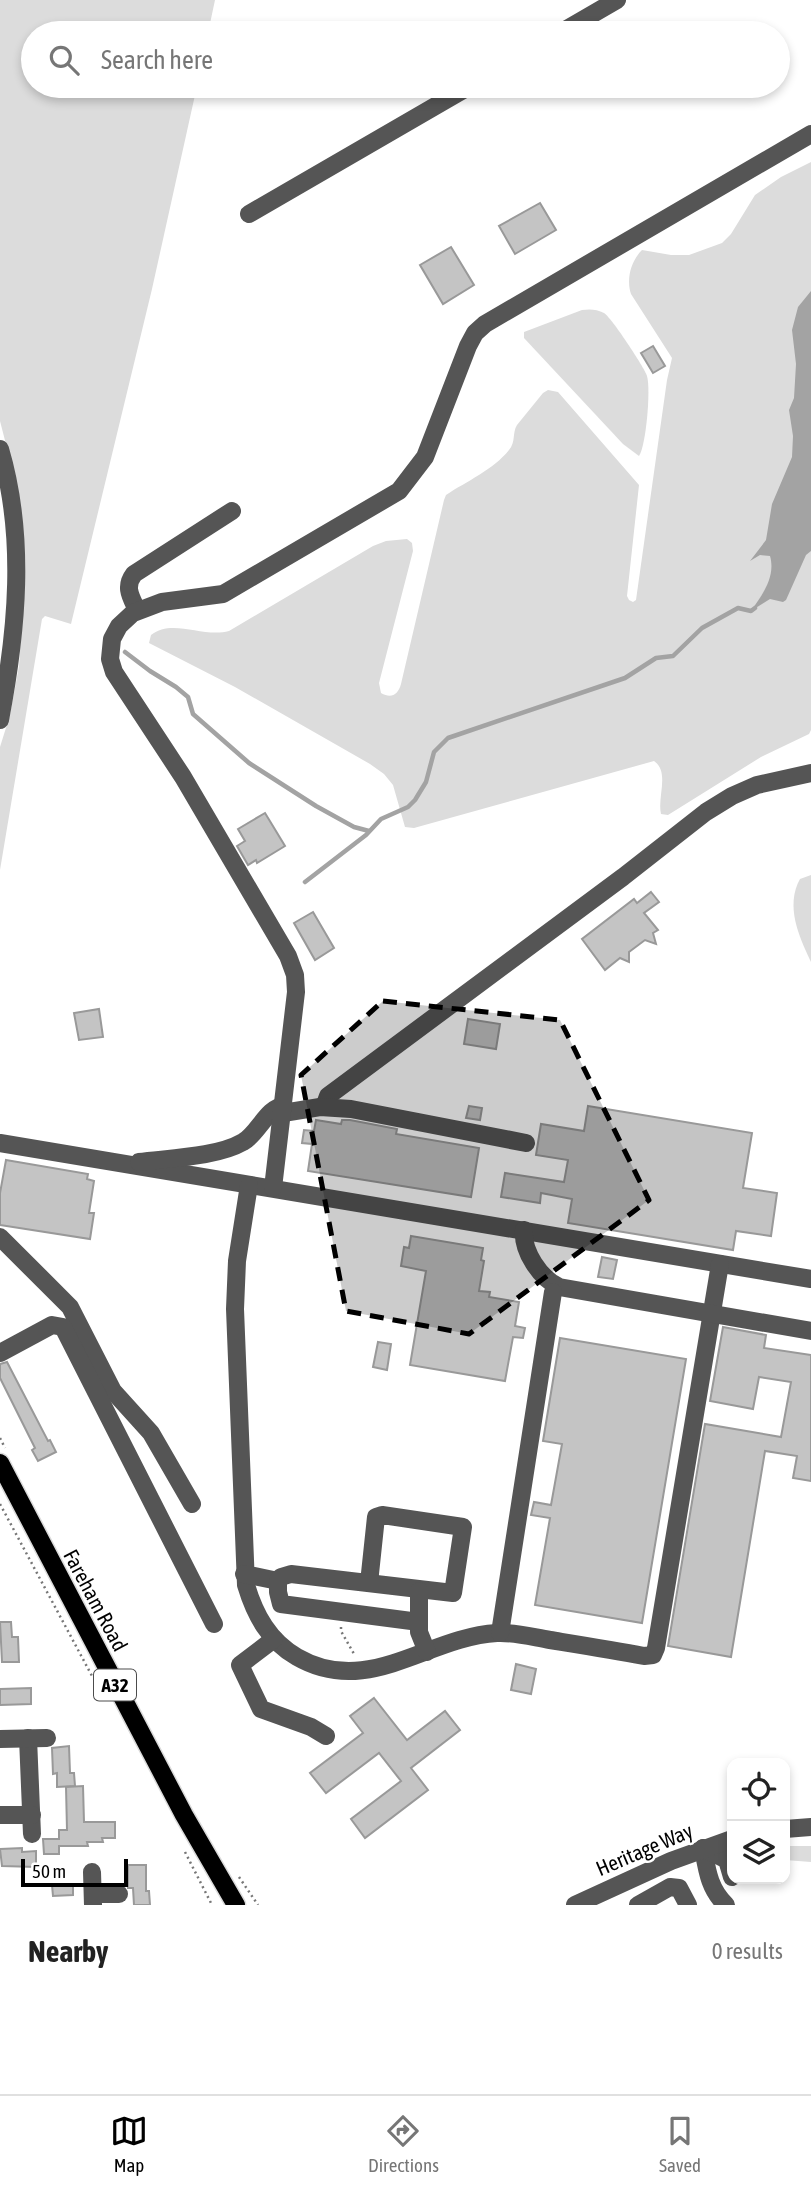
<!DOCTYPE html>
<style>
:root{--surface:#fff;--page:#f2f2f2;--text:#222;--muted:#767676;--line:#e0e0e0;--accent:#000}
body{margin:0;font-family:"Asap Condensed",sans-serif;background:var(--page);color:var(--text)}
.controls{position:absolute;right:21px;bottom:21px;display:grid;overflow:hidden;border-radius:14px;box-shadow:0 4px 10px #0003}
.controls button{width:63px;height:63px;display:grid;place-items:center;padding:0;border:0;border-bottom:2px solid var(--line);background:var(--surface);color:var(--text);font:35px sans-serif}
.scale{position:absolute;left:21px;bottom:18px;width:107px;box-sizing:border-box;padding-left:7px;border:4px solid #000;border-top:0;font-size:19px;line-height:24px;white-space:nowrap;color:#000;-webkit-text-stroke:5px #fff;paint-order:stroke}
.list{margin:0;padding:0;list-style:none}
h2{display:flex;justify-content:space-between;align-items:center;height:91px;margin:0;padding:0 28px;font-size:30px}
h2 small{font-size:23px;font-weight:400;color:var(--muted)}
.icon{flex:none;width:38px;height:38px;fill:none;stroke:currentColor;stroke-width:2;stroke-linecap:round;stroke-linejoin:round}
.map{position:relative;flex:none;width:811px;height:1905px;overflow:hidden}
.search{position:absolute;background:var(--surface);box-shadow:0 4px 10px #0003;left:21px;right:21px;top:21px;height:77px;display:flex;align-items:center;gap:18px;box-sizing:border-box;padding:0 24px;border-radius:38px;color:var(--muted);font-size:26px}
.sheet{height:189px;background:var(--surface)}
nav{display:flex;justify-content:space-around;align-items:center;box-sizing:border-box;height:98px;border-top:2px solid var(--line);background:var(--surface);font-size:19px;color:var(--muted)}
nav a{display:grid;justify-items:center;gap:4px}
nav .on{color:var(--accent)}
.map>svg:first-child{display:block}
.green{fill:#dcdcdc}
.water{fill:#a3a3a3}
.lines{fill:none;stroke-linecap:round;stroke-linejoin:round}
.stream{stroke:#a3a3a3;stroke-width:4.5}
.building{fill:#c4c4c4;stroke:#999;stroke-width:2}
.major-casing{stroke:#dbdbdb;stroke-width:21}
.path{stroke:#777;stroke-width:2.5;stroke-dasharray:2 3.5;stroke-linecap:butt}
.minor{stroke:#555;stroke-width:18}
.major{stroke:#000;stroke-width:18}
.marked{fill:#000;fill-opacity:0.2;stroke:#000;stroke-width:5;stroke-dasharray:14 9;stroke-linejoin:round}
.labels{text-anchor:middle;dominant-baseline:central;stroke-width:5;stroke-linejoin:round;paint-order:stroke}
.shield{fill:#fff;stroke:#4c4c4c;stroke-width:2}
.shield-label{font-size:19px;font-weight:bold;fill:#000}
.street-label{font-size:21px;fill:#000;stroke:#fff}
</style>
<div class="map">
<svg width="811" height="1905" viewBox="0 0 811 1905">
<rect width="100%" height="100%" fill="#fff"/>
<g class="green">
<polygon points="0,0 215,0 208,33 33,33 33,86 197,86 152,289 71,624 45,616 42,619 0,870 0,747 10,715 19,666 24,594 9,456 0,421"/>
<path d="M 811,162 L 811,476 L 808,518 L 753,610 L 780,590 L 811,531 L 811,730 L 809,734 L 761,757 L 668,815 L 661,814 C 657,797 670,772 654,761 L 414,828 L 405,827 L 393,785 L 384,774 L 370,764 L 235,687 L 149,643 L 151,635 C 172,618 203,638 229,631 L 373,546 L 386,541 L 407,539 L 412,543 L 413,551 L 379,683 L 381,693 C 391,699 398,695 401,684 L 444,500 L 446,495 C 467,481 493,470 509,450 C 516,442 512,433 517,425 L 543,393 L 548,390 L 558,392 L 639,485 L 627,596 L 629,600 L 633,602 L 636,600 L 667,380 L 672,358 L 631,294 C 626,279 631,261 642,250 L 671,255 L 689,255 L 722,243 L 731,234 L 755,195 L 781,177 Z"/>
<path d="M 582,310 C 589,309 597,309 604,313 C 611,317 644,367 647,376 C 651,389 646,446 639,456 L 623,444 L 524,338 L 524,332 Z"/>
<path d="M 811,875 L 811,962 C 799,937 785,906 800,879 Z"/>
<polygon points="785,1846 811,1846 811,1862 785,1860"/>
</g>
<path class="water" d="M 811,291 L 811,551 L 806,555 L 786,600 L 783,602 L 770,599 L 751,611 C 762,595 776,577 770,556 L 760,555 L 750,561 L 766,540 L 772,504 L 792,457 L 793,436 L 789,410 L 794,398 L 796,364 L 792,330 L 798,307 Z"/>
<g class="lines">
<g class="stream">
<polyline points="125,652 150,671 176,687 188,697 193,714 249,763 316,806 354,827 369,831"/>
<polyline points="305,882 366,835 381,819 408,807 415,800 426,782 434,752 448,738 625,678 656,658 673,656 702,628 738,608 751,611 755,608"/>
</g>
</g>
<g class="building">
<polygon points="540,203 556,230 515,254 499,226"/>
<polygon points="451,247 474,285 443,304 420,265"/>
<polygon points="653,346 665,366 653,373 641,353"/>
<polygon points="265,813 285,846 257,863 256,860 248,865 237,846 245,841 238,829"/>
<polygon points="651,892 659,902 644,913 658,930 653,933 656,944 645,940 629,952 629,962 620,958 605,970 582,939 634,899 637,903"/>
<polygon points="313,912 334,948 315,960 294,923"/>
<polygon points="99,1009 103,1037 79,1040 74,1013"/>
<polygon points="468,1019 500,1024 496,1049 464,1044"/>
<polygon points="469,1106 482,1108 480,1120 466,1118"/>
<polygon points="588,1106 752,1133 743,1188 777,1193 771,1236 736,1231 733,1250 568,1223 572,1199 541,1193 540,1203 501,1197 505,1173 564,1182 568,1160 536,1155 541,1124 584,1131"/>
<polygon points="316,1120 341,1124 342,1120 350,1120 397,1129 396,1134 479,1148 471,1197 308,1171 312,1144 302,1143 304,1130 314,1131"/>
<polygon points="6,1160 88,1174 87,1179 94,1181 89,1213 94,1213 90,1239 0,1225 0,1193"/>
<polygon points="411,1236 483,1248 481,1260 484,1261 479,1291 490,1292 489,1297 519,1302 515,1326 525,1328 523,1338 513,1337 505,1381 410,1365 426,1271 401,1266 404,1247 409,1248"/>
<polygon points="602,1257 617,1260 613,1279 598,1277"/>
<polygon points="723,1327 766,1335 764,1348 811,1355 811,1481 793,1478 797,1456 765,1451 731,1657 668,1646 705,1424 781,1437 791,1382 759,1377 753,1409 710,1401"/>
<polygon points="560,1338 686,1359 642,1623 535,1605 550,1518 531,1515 534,1502 551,1505 562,1444 543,1441"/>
<polygon points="378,1342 391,1344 387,1370 373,1367"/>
<polygon points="7,1362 48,1441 50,1440 56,1452 38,1461 32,1450 35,1448 0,1378 0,1364"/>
<polygon points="0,1622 11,1622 12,1637 18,1637 19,1662 2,1662"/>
<polygon points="516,1664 536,1669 531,1694 511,1690"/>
<polygon points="31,1688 31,1704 0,1705 0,1689"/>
<polygon points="374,1698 407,1740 445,1711 460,1730 411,1768 428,1790 365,1838 351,1819 401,1781 379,1753 326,1793 310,1773 363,1733 350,1716"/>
<polygon points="69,1746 70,1773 74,1773 75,1786 57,1787 57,1773 53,1774 52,1748"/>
<polygon points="83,1786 84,1822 115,1822 115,1838 102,1838 103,1842 87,1842 88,1846 59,1846 59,1854 44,1854 43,1839 59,1839 59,1830 67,1830 66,1787"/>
<polygon points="22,1848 22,1852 36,1851 36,1867 2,1866 0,1849"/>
<polygon points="128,1865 146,1865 146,1891 149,1891 150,1905 134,1905 133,1888 128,1888"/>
<polygon points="73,1884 73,1895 53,1896 52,1885"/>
</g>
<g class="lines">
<defs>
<polyline id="major" points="0,1463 184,1815 236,1905"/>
</defs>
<use href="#major" class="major-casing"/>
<g class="path">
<polyline points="0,1438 5,1448"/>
<polyline points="0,1504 92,1676"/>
<polyline points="341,1627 341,1631 354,1654"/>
<polyline points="185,1852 212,1905"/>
<polyline points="239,1877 258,1905"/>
</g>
<g class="minor">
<polyline points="560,33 617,0"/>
<polyline points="249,214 470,86"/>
<path d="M 0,449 C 26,537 17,631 0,720"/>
<path d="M 137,610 C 131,597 124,587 134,574 L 232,511"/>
<polyline points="324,1107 328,1096 623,877 706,812 732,796 757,785 811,773"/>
<polyline points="283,1113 320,1107 351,1109 526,1143"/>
<polyline points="0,1143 811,1279"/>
<path d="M 139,1162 C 170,1158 217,1157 243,1142 C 258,1134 267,1107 284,1106"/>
<path d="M 249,1185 L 237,1261 L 235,1309 L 246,1585 C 255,1615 269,1641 297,1657 C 368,1698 427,1637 497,1633 C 514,1632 532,1637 550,1640 C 581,1645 613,1650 644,1656 L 653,1655 L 656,1648 L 720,1264"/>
<polyline points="273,1188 296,992 295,975 288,956 183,777 114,672 110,659 112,639 119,626 133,613 162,602 223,594 399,491 425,457 468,346 475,333 485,324 811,134"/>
<path d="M 524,1230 C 522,1251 540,1278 559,1287 L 811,1331"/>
<polyline points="0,1237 70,1307 113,1391 151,1433 192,1504"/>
<polyline points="0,1353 52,1325 63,1327 214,1624"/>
<polyline points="244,1574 278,1581"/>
<polyline points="369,1583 376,1517 382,1515 463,1527 453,1593 291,1574 281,1577 278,1581 278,1592 281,1604 419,1622"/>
<polyline points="419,1591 419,1632 427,1652"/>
<polyline points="500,1633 553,1292"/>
<polyline points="274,1639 240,1665 261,1709 311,1727 326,1736"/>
<polyline points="28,1738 32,1834"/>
<polyline points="0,1739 47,1738"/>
<polyline points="0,1815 32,1815"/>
<polyline points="785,1829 811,1827"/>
<path d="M 703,1848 C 707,1870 709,1889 726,1905"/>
<polyline points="703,1848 727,1860 732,1877"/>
<polyline points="92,1872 93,1905"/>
<polyline points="93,1894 119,1894"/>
<polyline points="575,1905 671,1861 732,1839"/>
<polyline points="638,1905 670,1887 679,1888 688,1905"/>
</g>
<use href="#major" class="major"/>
</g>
<path class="marked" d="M 383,1001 L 560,1020 L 649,1200 L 469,1334 L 346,1311 L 301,1075 Z"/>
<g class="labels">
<rect class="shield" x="94" y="1669.5" width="42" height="31" rx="5"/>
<g class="shield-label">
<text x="115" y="1685">A32</text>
</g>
<g class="street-label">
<text transform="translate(96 1600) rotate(62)">Fareham Road</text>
<text transform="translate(644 1849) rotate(-23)">Heritage Way</text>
</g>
</g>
</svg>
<div class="controls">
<button><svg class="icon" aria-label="locate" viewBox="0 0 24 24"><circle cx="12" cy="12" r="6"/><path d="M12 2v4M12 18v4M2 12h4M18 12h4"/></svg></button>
<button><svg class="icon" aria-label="layers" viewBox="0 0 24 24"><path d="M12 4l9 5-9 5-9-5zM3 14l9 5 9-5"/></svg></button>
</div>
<div class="scale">50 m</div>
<div class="search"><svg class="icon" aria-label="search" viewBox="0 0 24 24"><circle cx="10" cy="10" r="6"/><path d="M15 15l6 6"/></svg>Search here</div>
</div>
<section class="sheet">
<h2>Nearby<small>0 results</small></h2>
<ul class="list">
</ul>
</section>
<nav>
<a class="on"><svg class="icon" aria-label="map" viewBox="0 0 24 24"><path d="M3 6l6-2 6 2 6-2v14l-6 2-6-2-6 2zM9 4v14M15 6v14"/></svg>Map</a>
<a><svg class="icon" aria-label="directions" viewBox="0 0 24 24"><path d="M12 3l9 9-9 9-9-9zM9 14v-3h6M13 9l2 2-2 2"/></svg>Directions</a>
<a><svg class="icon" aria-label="saved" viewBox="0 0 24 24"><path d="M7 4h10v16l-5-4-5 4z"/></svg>Saved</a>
</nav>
